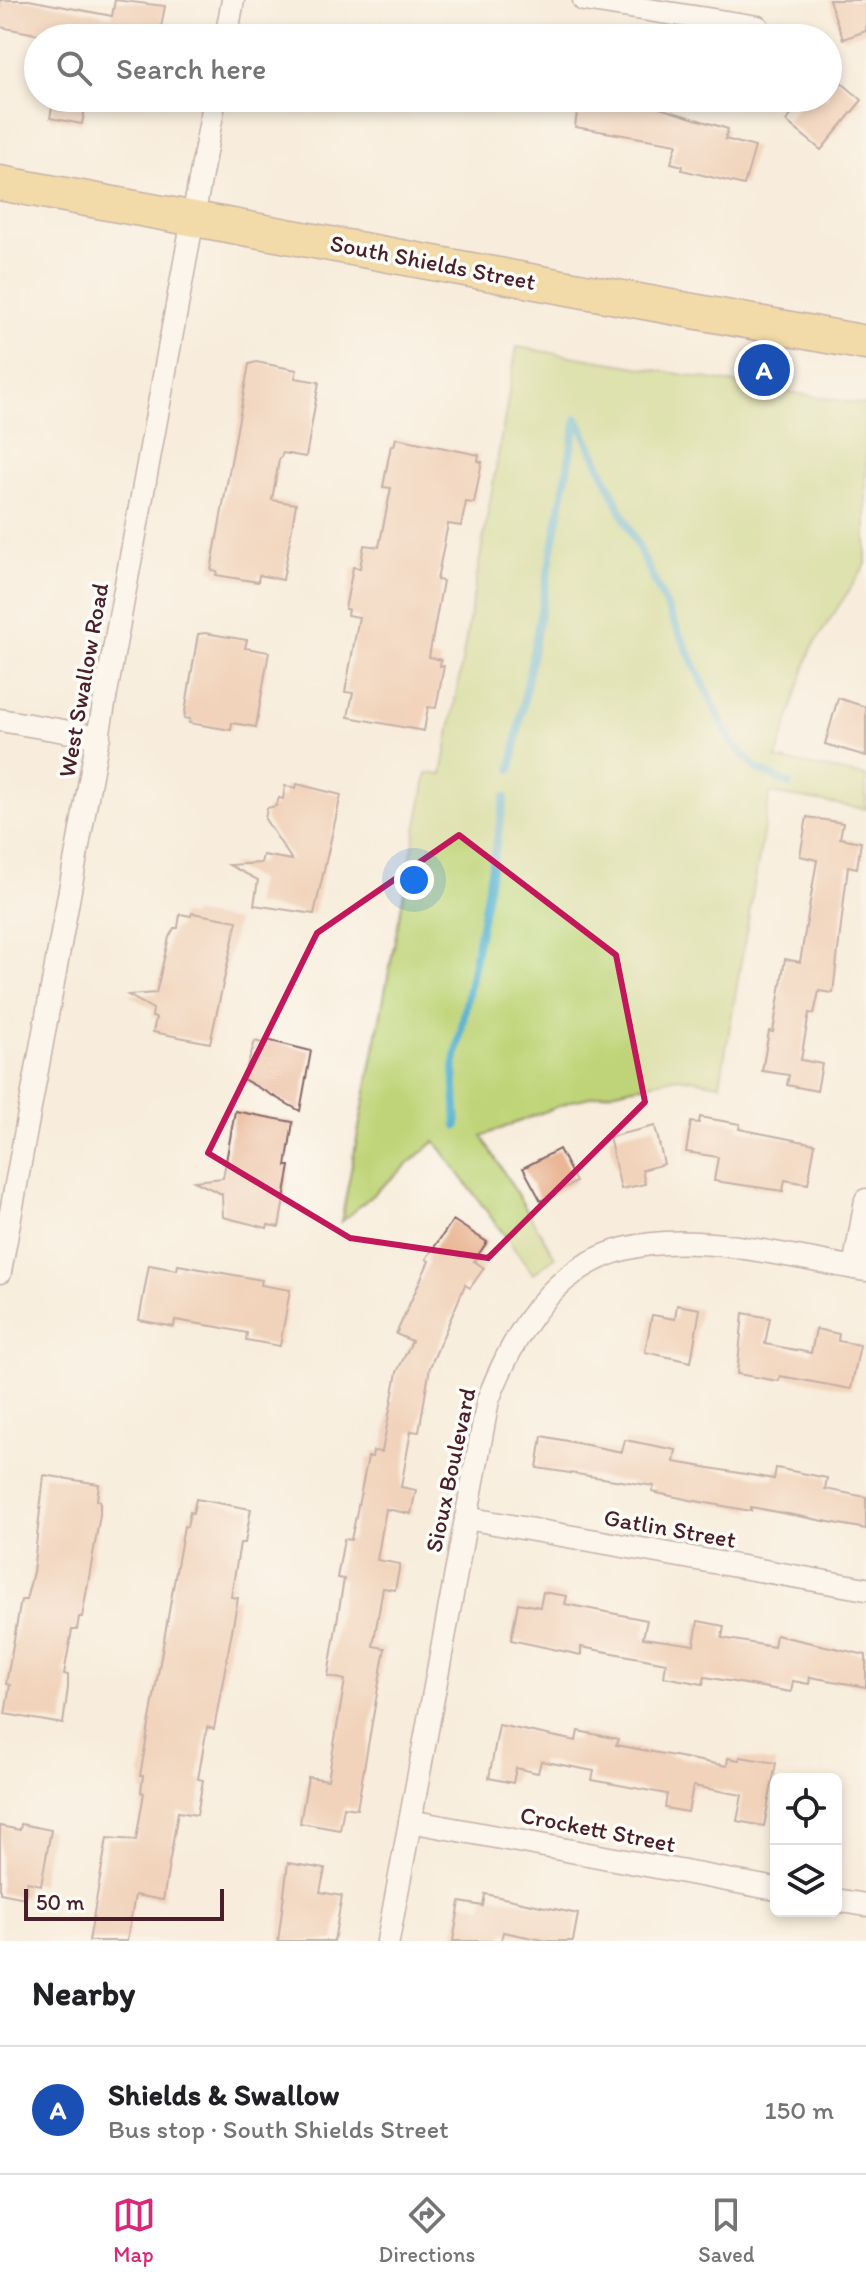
<!DOCTYPE html>
<meta charset="utf-8">
<style>
:root{--surface:#fff;--page:#f6f6f6;--text:#202124;--muted:#757577;--line:#e0e0e0;--accent:#db2777}
body{margin:0;font-family:Itim,sans-serif;background:var(--page);color:var(--text)}
.controls{position:absolute;right:24px;bottom:24px;display:grid;overflow:hidden;border-radius:12px;box-shadow:0 4px 12px #0003}
.controls button{width:72px;height:72px;display:grid;place-items:center;padding:0;border:0;border-bottom:2px solid var(--line);background:var(--surface);color:var(--text);font:40px sans-serif}
.scale{position:absolute;left:24px;bottom:20px;width:200px;box-sizing:border-box;padding-left:8px;border:4px solid #4a1f2b;border-top:0;font-size:22px;line-height:28px;white-space:nowrap;color:#4a1f2b;-webkit-text-stroke:6px #fdfcf7;paint-order:stroke}
.you{position:absolute;left:414px;top:880px;width:28px;height:28px;margin:-20px;border:6px solid #fff;border-radius:50%;background:#1a73e8;box-shadow:0 0 0 12px #1a73e833}
.badge{display:grid;place-items:center;width:52px;height:52px;border-radius:50%;background:var(--accent);color:#fff;font-size:26px;font-weight:700}
.pin{position:absolute;translate:-50% -50%;border:4px solid #fff;box-shadow:0 2px 8px #0006}
.list{margin:0;padding:0;list-style:none}
h2{display:flex;justify-content:space-between;align-items:center;height:104px;margin:0;padding:0 32px;font-size:34px}
h2 small{font-size:26px;font-weight:400;color:var(--muted)}
.list li{display:grid;grid-template-columns:52px 1fr auto;gap:24px;align-items:center;box-sizing:border-box;height:128px;padding:0 32px;border-top:2px solid var(--line)}
.list b{display:block;font-size:30px;white-space:nowrap}
.list p{margin:0;font-size:26px;white-space:nowrap;color:var(--muted)}
.list em{font-size:26px;font-style:normal;color:var(--muted)}
.icon{flex:none;width:44px;height:44px;fill:none;stroke:currentColor;stroke-width:2;stroke-linecap:round;stroke-linejoin:round}
.map{position:relative;flex:none;width:866px;height:1941px;overflow:hidden}
.search{position:absolute;background:var(--surface);box-shadow:0 4px 12px #0003;left:24px;right:24px;top:24px;height:88px;display:flex;align-items:center;gap:20px;box-sizing:border-box;padding:0 28px;border-radius:44px;color:var(--muted);font-size:30px}
.sheet{height:232px;background:var(--surface)}
nav{display:flex;justify-content:space-around;align-items:center;box-sizing:border-box;height:112px;border-top:2px solid var(--line);background:var(--surface);font-size:22px;color:var(--muted)}
nav a{display:grid;justify-items:center;gap:4px}
nav .on{color:var(--accent)}
.map>svg:first-child{display:block}
.green{fill:#bfd478;stroke:#847a52;stroke-width:2}
.lines{fill:none;stroke-linecap:round;stroke-linejoin:round}
.stream{stroke:#4badca;stroke-width:8}
.building{fill:#e9b492}
.minor-casing{stroke:#876769;stroke-width:25}
.primary-casing{stroke:#876769;stroke-width:37}
.minor{stroke:#fff;stroke-width:22}
.primary{stroke:#ecc669;stroke-width:34}
.marked{fill:none;stroke:#c2185b;stroke-width:6;stroke-linejoin:round}
.labels{text-anchor:middle;dominant-baseline:central;stroke-width:7;stroke-linejoin:round;paint-order:stroke}
.street-label{font-size:24px;fill:#4a1f2b;stroke:#fdfcf7}
</style>
<div class="map">
<svg width="866" height="1941" viewBox="0 0 866 1941">
<rect width="100%" height="100%" fill="#fdfcf7"/>
<filter id="ink" filterUnits="userSpaceOnUse"><feTurbulence type="fractalNoise" baseFrequency=".0125" numOctaves="2"/><feDisplacementMap in="SourceGraphic" scale="16" xChannelSelector="R" yChannelSelector="G"/><feConvolveMatrix kernelMatrix="1 2 1 2 8 2 1 2 1" color-interpolation-filters="sRGB"/></filter>
<filter id="wash" filterUnits="userSpaceOnUse"><feTurbulence type="fractalNoise" baseFrequency=".006" numOctaves="4" result="noise"/><feDisplacementMap in="SourceGraphic" scale="32" xChannelSelector="R" yChannelSelector="G"/><feGaussianBlur stdDeviation="1.8" result="paint"/><feColorMatrix in="noise" values="0 0 0 0 0 0 0 0 0 0 0 0 0 0 0 0 0 1.4 0 .05"/><feComposite in="paint" operator="in"/></filter>
<g filter="url(#wash)">
<rect width="100%" height="100%" fill="#f8eddc"/>
<polygon class="green" points="517,347 866,405 866,564 811,649 776,759 866,776 866,809 770,793 720,1084 678,1077 572,1101 482,1136 555,1257 533,1274 435,1141 341,1222 427,773 442,775"/>
<g class="lines">
<g class="stream">
<polyline points="511,769 577,418 731,742 757,769 789,784"/>
<polyline points="457,1126 454,1068 505,797"/>
</g>
</g>
<g id="blocks">
<g class="building">
<polygon points="0,0 29,0 112,16 115,0 165,6 159,38 56,38 0,27"/>
<polygon points="829,0 866,0 866,31 843,39"/>
<polygon points="828,71 862,100 821,150 786,121 805,98 828,98"/>
<polygon points="54,98 87,98 82,124 50,118"/>
<polygon points="579,98 657,98 656,107 728,129 725,139 755,147 744,185 682,170 683,166 671,163 677,144 575,127"/>
<polygon points="256,362 297,370 295,378 319,382 306,457 283,453 279,460 272,500 296,504 283,580 259,575 258,582 216,575 217,571 211,570 249,364"/>
<polygon points="396,438 479,455 478,461 482,462 474,503 466,502 461,526 448,524 437,580 443,581 429,657 441,660 440,666 444,666 436,708 428,707 424,731 348,717 353,693 345,692 359,617 347,615 348,609 345,609 353,567 360,568 364,545 379,547 391,488 383,487 391,445 394,446"/>
<polygon points="205,633 247,640 245,648 269,652 256,727 232,723 231,730 189,723 190,719 184,718 198,634"/>
<polygon points="838,698 866,707 866,756 825,744"/>
<polygon points="297,784 341,795 314,914 254,905 258,880 229,865 261,863 263,855 292,860 265,819 267,808 276,806 279,798 283,799 285,786 296,788"/>
<polygon points="807,817 843,823 840,838 861,842 857,868 848,866 833,993 819,991 814,1014 809,1013 801,1060 822,1064 817,1091 787,1085 789,1075 762,1071 769,1031 773,1032 785,959 800,962 817,860 800,856"/>
<polygon points="192,913 237,921 210,1043 153,1032 156,1018 152,1017 153,1009 128,995 156,993 169,937 174,928 178,928 180,914 191,916"/>
<polygon points="267,1040 311,1051 300,1111 243,1079 255,1041 266,1044"/>
<polygon points="235,1111 293,1122 286,1166 290,1166 279,1227 268,1225 267,1228 223,1217 222,1194 194,1181 223,1178"/>
<polygon points="700,1117 740,1124 739,1129 815,1144 808,1184 785,1180 783,1191 714,1181 718,1157 686,1152 691,1122 699,1123"/>
<polygon points="655,1126 664,1164 642,1170 645,1184 621,1189 609,1137"/>
<polygon points="559,1149 576,1182 541,1201 523,1168"/>
<polygon points="453,1220 487,1242 474,1261 484,1268 470,1288 465,1285 430,1367 419,1432 411,1431 401,1487 416,1490 411,1514 386,1509 377,1560 400,1564 395,1590 383,1588 373,1646 385,1648 357,1809 344,1807 340,1830 300,1823 308,1777 328,1780 345,1680 328,1676 344,1579 337,1578 344,1539 351,1540 368,1457 372,1457 373,1451 382,1452 397,1372 412,1341 396,1334 429,1261 426,1259"/>
<polygon points="149,1265 177,1270 178,1265 262,1280 261,1285 290,1290 280,1346 246,1340 247,1333 218,1327 175,1320 174,1327 139,1320"/>
<polygon points="677,1305 700,1309 691,1362 645,1352 652,1315 675,1319"/>
<polygon points="743,1313 770,1318 765,1344 811,1353 816,1329 839,1334 838,1341 860,1345 851,1389 780,1376 779,1381 737,1374"/>
<polygon points="542,1436 622,1452 625,1440 676,1450 674,1462 774,1479 776,1468 827,1478 825,1489 866,1497 866,1529 751,1507 751,1511 690,1500 652,1492 654,1486 537,1468"/>
<polygon points="44,1475 99,1484 97,1500 100,1501 100,1515 82,1617 79,1617 77,1630 72,1630 64,1674 68,1675 68,1688 63,1724 5,1714 10,1685 6,1684 21,1600 26,1600 33,1572"/>
<polygon points="196,1499 251,1509 245,1543 240,1543 231,1597 238,1598 214,1729 207,1727 198,1779 203,1780 197,1815 178,1812 163,1900 135,1895 127,1941 89,1941 107,1838 136,1840 144,1793 141,1792 143,1776 140,1776 184,1526 187,1527 190,1512 193,1513"/>
<polygon points="543,1592 567,1596 565,1604 647,1620 643,1638 694,1645 698,1621 724,1626 722,1638 774,1647 776,1635 866,1655 866,1687 810,1677 809,1684 793,1681 791,1692 705,1677 703,1684 664,1677 666,1663 581,1647 581,1655 511,1640 518,1603 540,1607"/>
<polygon points="499,1725 576,1741 578,1731 618,1739 616,1745 727,1766 728,1758 739,1760 740,1757 776,1763 764,1826 737,1821 742,1795 693,1786 688,1812 665,1808 667,1794 592,1780 594,1771 541,1761 538,1773 516,1768 513,1783 489,1778"/>
<polygon points="21,1824 51,1830 41,1885 27,1882 25,1898 0,1893 0,1826 20,1830"/>
<polygon points="288,1863 325,1869 320,1892 342,1896 334,1941 278,1941"/>
<polygon points="485,1894 578,1914 573,1941 548,1941 503,1932 501,1941 453,1941 460,1902 483,1906"/>
</g>
</g>
</g>
<g filter="url(#ink)">
<use href="#blocks" fill-opacity="0" stroke="#876769" stroke-width="2"/>
<g class="lines">
<defs>
<g id="minor">
<polyline points="584,0 758,27"/>
<polyline points="226,38 233,0"/>
<polyline points="0,720 99,737"/>
<polyline points="854,1268 866,1200"/>
<polyline points="0,1272 215,98"/>
<polyline points="466,1518 866,1589"/>
<polyline points="410,1821 776,1889"/>
<polyline points="836,1900 866,1905"/>
<path d="M 388,1941 L 488,1400 C 568,1193 689,1238 866,1270"/>
</g>
<polyline id="primary" points="0,183 866,343"/>
</defs>
<use href="#minor" class="minor-casing"/>
<use href="#primary" class="primary-casing"/>
<use href="#minor" class="minor"/>
<use href="#primary" class="primary"/>
</g>
</g>
<path d="M0 0H866V1941H0ZM 459,835 L 616,955 L 645,1102 L 488,1258 L 350,1238 L 208,1153 L 317,933 Z" fill="#f8eddc" fill-opacity=".55" fill-rule="evenodd"/>
<path class="marked" d="M 459,835 L 616,955 L 645,1102 L 488,1258 L 350,1238 L 208,1153 L 317,933 Z"/>
<g class="labels">
<g class="street-label">
<text transform="translate(433 262) rotate(11)">South Shields Street</text>
<text transform="translate(83 680) rotate(-80)">West Swallow Road</text>
<text transform="translate(450 1470) rotate(-78)">Sioux Boulevard</text>
<text transform="translate(670 1528) rotate(10)">Gatlin Street</text>
<text transform="translate(598 1829) rotate(11)">Crockett Street</text>
</g>
</g>
</svg>
<div class="controls">
<button><svg class="icon" aria-label="locate" viewBox="0 0 24 24"><circle cx="12" cy="12" r="6"/><path d="M12 2v4M12 18v4M2 12h4M18 12h4"/></svg></button>
<button><svg class="icon" aria-label="layers" viewBox="0 0 24 24"><path d="M12 4l9 5-9 5-9-5zM3 14l9 5 9-5"/></svg></button>
</div>
<div class="scale">50 m</div>
<div class="you"></div>
<div class="pin badge" style="left:764px;top:370px;background:#1a4fb4">A</div>
<div class="search"><svg class="icon" aria-label="search" viewBox="0 0 24 24"><circle cx="10" cy="10" r="6"/><path d="M15 15l6 6"/></svg>Search here</div>
</div>
<section class="sheet">
<h2>Nearby<small></small></h2>
<ul class="list">
<li><span class="badge" style="background:#1a4fb4">A</span><div><b>Shields &amp; Swallow</b><p>Bus stop · South Shields Street</p></div><em>150 m</em></li>
</ul>
</section>
<nav>
<a class="on"><svg class="icon" aria-label="map" viewBox="0 0 24 24"><path d="M3 6l6-2 6 2 6-2v14l-6 2-6-2-6 2zM9 4v14M15 6v14"/></svg>Map</a>
<a><svg class="icon" aria-label="directions" viewBox="0 0 24 24"><path d="M12 3l9 9-9 9-9-9zM9 14v-3h6M13 9l2 2-2 2"/></svg>Directions</a>
<a><svg class="icon" aria-label="saved" viewBox="0 0 24 24"><path d="M7 4h10v16l-5-4-5 4z"/></svg>Saved</a>
</nav>
